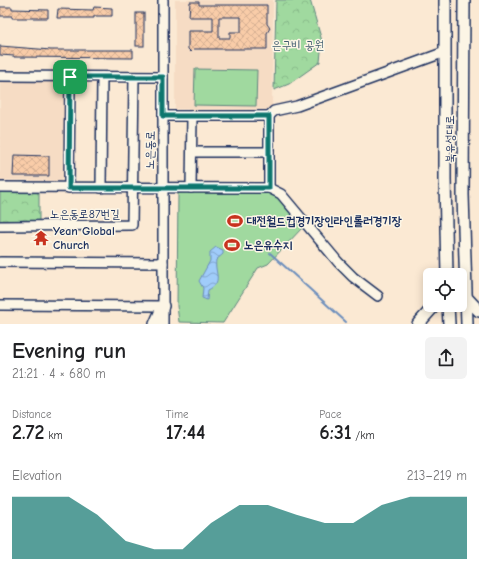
<!DOCTYPE html>
<html lang="en">
<head>
<meta charset="utf-8">
<style>
  :root { --surface:#fff; --page:#f2f2f2; --text:#202124; --muted:#757577; --accent:#0f766e }
  body { margin:0; font-family:"Comic Neue","Poor Story",sans-serif; background:var(--page); color:var(--text); height:100vh; display:flex; flex-direction:column; font-size:15px; white-space:nowrap }
  * { box-sizing:border-box; margin:0 }
  p { font-size:13px; color:var(--muted) }
  .icon { flex:none; width:22px; height:22px; fill:none; stroke:currentColor; stroke-width:2; stroke-linecap:round; stroke-linejoin:round }
  .map { position:relative; height:324px; overflow:hidden }
  .sheet { display:flex; flex-direction:column; background:var(--surface); flex:1 }
  .sheet>* { flex:none }
  .tools { position:absolute; left:423px; top:268px; display:grid; gap:8px }
  .tools a { display:grid; place-items:center; width:44px; height:44px; border-radius:6px; background:var(--surface); box-shadow:0 2px 10px #0003; font-size:20px }
  .pin { position:absolute; display:grid; place-items:center; width:34px; height:34px; color:#fff; margin:-17px; border-radius:8px; box-shadow:0 2px 6px #0006 }
  .round { display:grid; place-items:center; flex:none; width:42px; height:42px; border-radius:6px; background:var(--page) }
  .summary { display:flex; align-items:center; justify-content:space-between; height:68px; padding:0 12px }
  h1 { font-size:22px; font-weight:700; line-height:30px }
  .figures { display:grid; grid-template-columns:repeat(3,1fr); gap:6px; height:68px; padding:4px 12px }
  .figures div { display:grid; align-content:center }
  .figures b { font-size:20px; font-weight:700 }
  .figures small { font-size:11px; font-weight:400 }
  .figures p { font-size:11px }
  .chart { height:112px; padding:8px 12px }
  .chart p { display:flex; justify-content:space-between }
  .chart svg { width:100%; height:72px; margin-top:4px; fill:var(--accent); opacity:.7 }
  .map>svg:first-child { display:block }
  .built { fill:#f6dcc4 }
  .green { fill:#a0d99f; stroke:#5e847e }
  .forest { fill:url(#forest-crowns); stroke:#5e847e }
  .water { fill:url(#water-waves); stroke:#6b8dbc }
  .lines { fill:none; stroke-linecap:round; stroke-linejoin:round }
  .stream { stroke:#6b8dbc; stroke-width:2 }
  .building { fill:url(#building-cross-hatch); stroke:#1b2f5e; fill-rule:evenodd }
  .minor-casing { stroke:#1b2f5e; stroke-width:12 }
  .major-casing { stroke:#1b2f5e; stroke-width:14 }
  .minor { stroke:#fcf5e5; stroke-width:9 }
  .major { stroke:#fcf5e5; stroke-width:11 }
  .route-casing { stroke:#fff; stroke-width:8 }
  .route { stroke:#0f766e; stroke-width:5 }
  .labels { text-anchor:middle; stroke-width:3; stroke-linejoin:round; paint-order:stroke }
  .park-label { font-size:12px; fill:#3c5a6e; stroke:#fcf5e5 }
  .street-label { font-size:12px; fill:#1b2f5e; stroke:#fcf5e5 }
  .poi-label { font-size:12px; font-weight:bold; fill:#1b2f5e; stroke:#fcf5e5; text-anchor:start }
</style>
</head>
<body>
<div class="map">
<svg width="479" height="324" viewBox="0 0 479 324">
  <defs>
    <pattern id="forest-crowns" width="20" height="18" patternUnits="userSpaceOnUse"><rect width="20" height="18" fill="#a0d99f"/><path d="M2 6a3 3 0 1 1 6 0M12 15a3 3 0 1 1 6 0" fill="none" stroke="#89bb8b"/></pattern>
    <pattern id="water-waves" width="16" height="10" patternUnits="userSpaceOnUse"><rect width="16" height="10" fill="#a0ccfa"/><path d="M0 5q4-4 8 0t8 0" fill="none" stroke="#82a6ce"/></pattern>
    <pattern id="building-cross-hatch" width="8" height="8" patternUnits="userSpaceOnUse"><rect width="8" height="8" fill="#f9cca8"/><path d="M0 0l8 8M0 8l8-8" fill="none" stroke="#d5b093"/></pattern>
  </defs>
  <rect width="100%" height="100%" fill="#fbe9d3"/>
  <filter id="ink" filterUnits="userSpaceOnUse"><feTurbulence type="fractalNoise" baseFrequency=".025" numOctaves="2"/><feDisplacementMap in="SourceGraphic" scale="8" xChannelSelector="R" yChannelSelector="G"/><feConvolveMatrix kernelMatrix="1 2 1 2 8 2 1 2 1" color-interpolation-filters="sRGB"/></filter>
  <g filter="url(#ink)">
    <g class="built">
      <path d="M175,0H273L272,110L175,109Z"/>
      <path d="M0,81L62,82L64,85V176L61,181L0,180Z"/>
    </g>
    <g class="green">
      <path d="M195,69L257,70L256,106L194,105Z"/>
      <path d="M265,190L282,198L303,227L268,264L258,268L223,323L179,322L177,306L178,193Z"/>
    </g>
    <g class="forest">
      <path d="M276,0H310L322,41L320,62L289,84L274,90Z"/>
      <rect x="0" y="189" width="39" height="34"/>
    </g>
    <path class="water" d="M216,247L223,250V254L216,260C214,273 224,282 208,290L207,300L202,298L203,288L199,281L210,261V252Z"/>
    <g class="lines">
      <path class="stream" d="M270,253L346,322"/>
    </g>
    <g class="building">
      <path d="M190,2H199V5H267V24L270,28L267,33V49H194L191,52L188,49V31H213V17H189ZM219,17H241V32H230V38H219Z"/>
      <path d="M0,7H12V9L48,10V18H12V16H0Z"/>
      <path d="M94,7L112,8V16H94V18H57L58,9L93,10Z"/>
      <rect x="136" y="13" width="8" height="33"/>
      <path d="M0,46L51,50H133V58L14,57V56L0,55Z"/>
      <path d="M14,155L49,156V176H13Z"/>
    </g>
    <g class="lines">
      <defs>
        <g id="minor">
          <path d="M163,0V324"/>
          <path d="M0,76L163,77"/>
          <path d="M163,116H269V188"/>
          <path d="M269,116L274,111L297,106L445,52"/>
          <path d="M192,152H269"/>
          <path d="M0,187L269,188L281,194L338,262L353,277L378,296"/>
          <path d="M69,188L70,77"/>
          <path d="M101,188L102,77"/>
          <path d="M191,188L192,116"/>
          <path d="M0,226L132,225L134,77"/>
          <path d="M0,262L163,263"/>
          <path d="M0,305L163,306"/>
        </g>
        <g id="major">
          <path d="M445,0V179L447,275"/>
          <path d="M464,0L463,195L467,324"/>
          <path d="M465,296L479,311"/>
          <path d="M448,305L449,324"/>
          <path d="M155,324L163,306"/>
          <path d="M418,324L435,305"/>
        </g>
      </defs>
      <use href="#minor" class="minor-casing"/>
      <use href="#major" class="major-casing"/>
      <use href="#minor" class="minor"/>
      <use href="#major" class="major"/>
    </g>
  </g>
  <g class="lines" filter="url(#ink)">
    <defs>
      <path id="route" d="M70,77H163V116H269V188H69Z"/>
    </defs>
    <use href="#route" class="route-casing"/>
    <use href="#route" class="route"/>
  </g>
  <defs>
    <symbol id="stadium-bare" viewBox="-9 -9 18 18"><path d="M0-5a6.5 5 0 1 0 0 10a6.5 5 0 1 0 0-10ZM-3.5-1.8h7v3.6h-7Z" fill="#c8321e" stroke="#fcf5e5" stroke-width="2.5" paint-order="stroke"/></symbol>
    <symbol id="temple-bare" viewBox="-9 -9 18 18"><path d="M0-6L5-2H3V0L6.5 2.5H4V6H1.5V3h-3V6H-4V2.5H-6.5L-3 0V-2H-5Z" fill="#c8321e" stroke="#fcf5e5" stroke-width="2.5" paint-order="stroke"/></symbol>
  </defs>
  <g fill-rule="evenodd">
    <use href="#stadium-bare" x="224" y="210" width="22" height="22"/>
    <use href="#temple-bare" x="30" y="227" width="22" height="22"/>
    <use href="#stadium-bare" x="221" y="234" width="22" height="22"/>
  </g>
  <g class="labels">
    <g class="park-label">
      <text x="298" y="49">은구비 공원</text>
    </g>
    <g class="street-label">
      <text transform="translate(450 139) rotate(-90)" y="4">북유성대로</text>
      <text transform="translate(150 150) rotate(-89)" y="4">노은동로</text>
      <text x="85" y="218">노은동로87번길</text>
    </g>
    <g class="poi-label">
      <text x="247" y="225">대전월드컵경기장인라인롤러경기장</text>
      <text x="53" y="235">Yean Global<tspan x="53" dy="14">Church</tspan></text>
      <text x="244" y="249">노은유수지</text>
    </g>
  </g>
</svg>
<div class="tools">
<a><svg class="icon" aria-label="locate" viewBox="0 0 24 24"><circle cx="12" cy="12" r="6"/><path d="M12 2v4M12 18v4M2 12h4M18 12h4"/></svg></a>
</div>
<div class="pin" style="left:70px;top:77px;background:#1e9e55"><svg class="icon" aria-label="arrive" viewBox="0 0 24 24"><path d="M6 21V4h12l-3 4 3 4H6"/></svg></div>
</div>
<section class="sheet">
<div class="summary"><div><h1>Evening run</h1><p>21:21 · 4 × 680 m</p></div><a class="round"><svg class="icon" aria-label="share" viewBox="0 0 24 24"><path d="M12 15V3M7 8l5-5 5 5M5 13v7h14v-7"/></svg></a></div>
<div class="figures">
<div><p>Distance</p><b>2.72<small> km</small></b></div>
<div><p>Time</p><b>17:44</b></div>
<div><p>Pace</p><b>6:31<small> /km</small></b></div>
</div>
<div class="chart"><p><span>Elevation</span>213–219 m</p>
<svg viewBox="0 0 160 44" preserveAspectRatio="none"><path d="M0 44V6L10 6L20 6L30 17L40 33L50 38L60 38L70 22L80 11L90 11L100 17L110 22L120 22L130 11L140 6L150 6L160 6V44z"/></svg>
</div>
</section>
</body>
</html>
